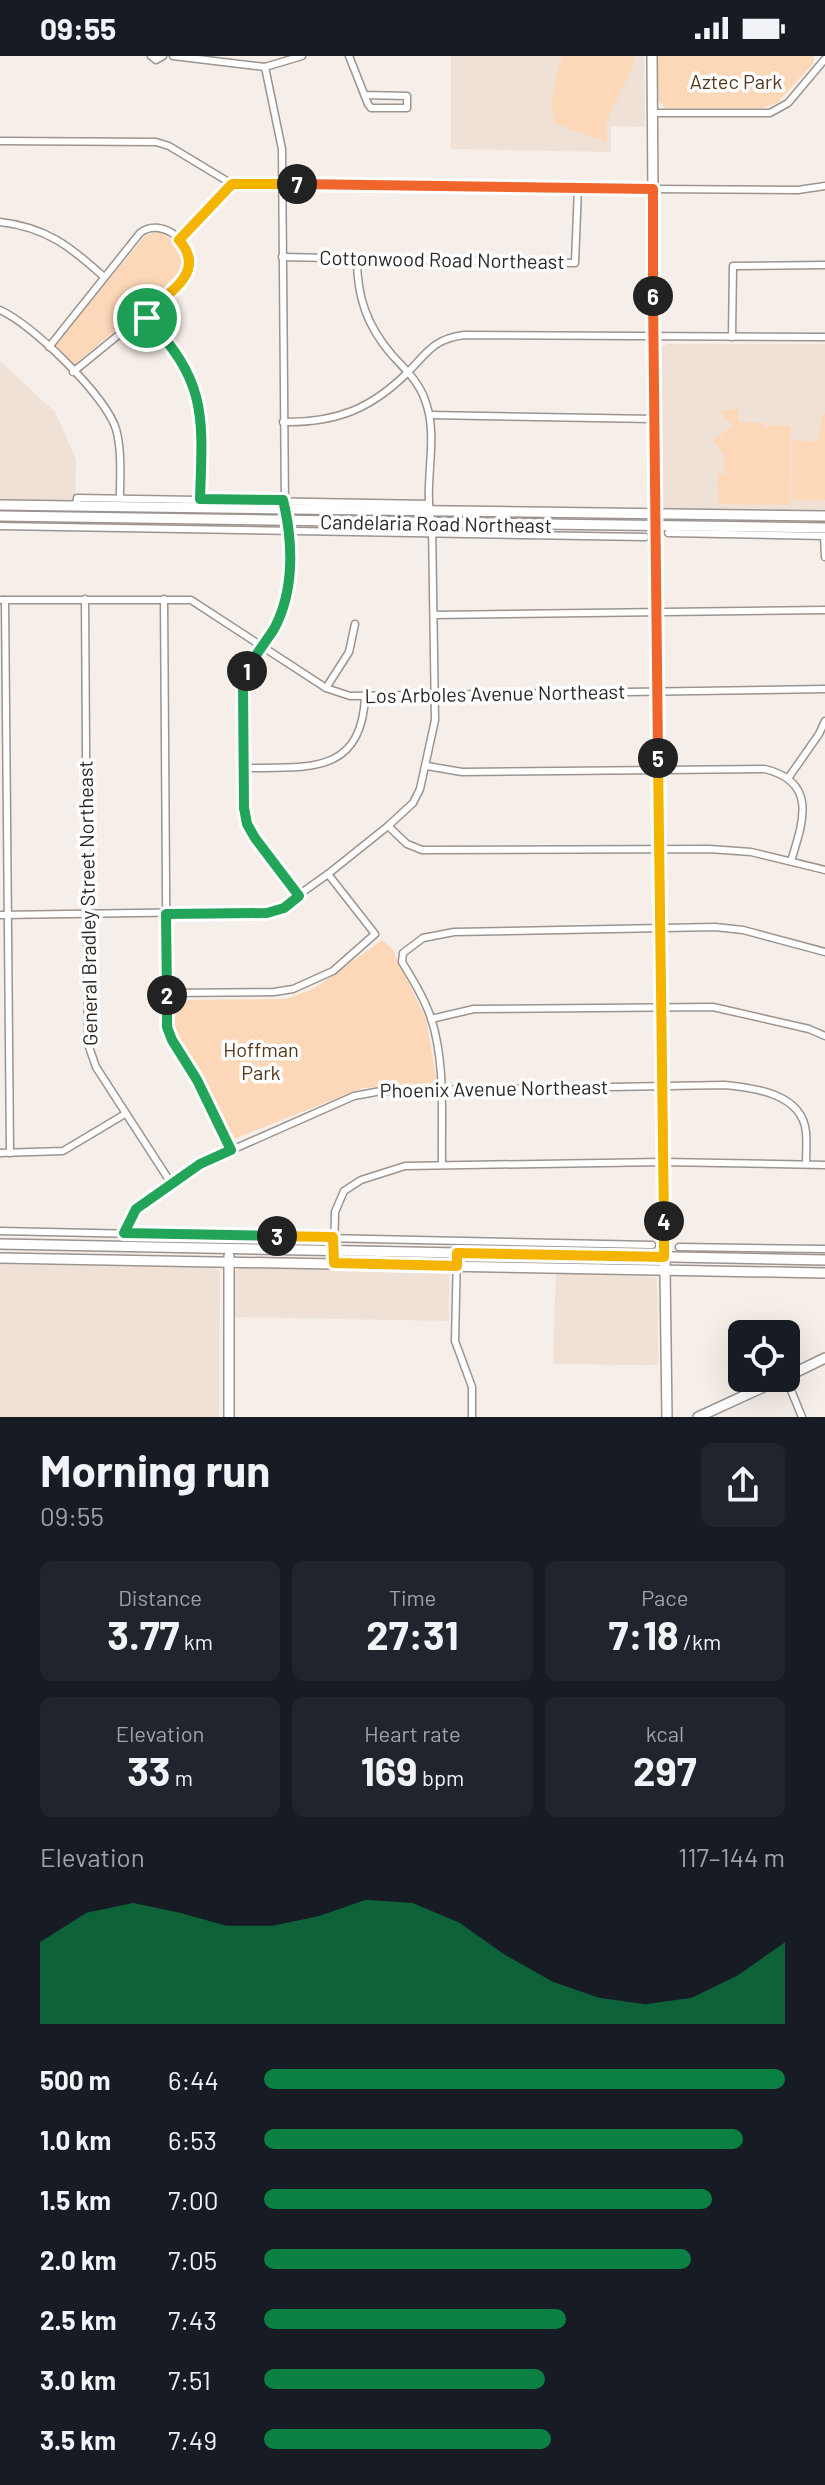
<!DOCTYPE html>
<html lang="en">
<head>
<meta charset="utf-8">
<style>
  :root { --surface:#171b24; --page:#20242c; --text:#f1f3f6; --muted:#9ea1a6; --accent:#0b8043 }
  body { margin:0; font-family:Barlow,sans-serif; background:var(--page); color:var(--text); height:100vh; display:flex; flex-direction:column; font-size:30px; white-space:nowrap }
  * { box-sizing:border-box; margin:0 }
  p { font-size:26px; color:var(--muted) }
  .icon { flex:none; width:44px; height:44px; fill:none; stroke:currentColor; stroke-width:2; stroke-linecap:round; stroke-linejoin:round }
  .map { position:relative; height:1361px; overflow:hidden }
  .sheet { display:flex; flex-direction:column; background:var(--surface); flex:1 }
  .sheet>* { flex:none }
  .tools { position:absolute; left:728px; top:1264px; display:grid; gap:16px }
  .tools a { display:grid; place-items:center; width:72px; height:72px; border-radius:12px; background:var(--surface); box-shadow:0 8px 32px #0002; font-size:40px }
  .pin { position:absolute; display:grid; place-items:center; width:68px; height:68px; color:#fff; margin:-34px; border:4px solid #fff; border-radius:50%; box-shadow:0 2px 8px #0007 }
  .km { position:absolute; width:40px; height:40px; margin:-20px; border-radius:50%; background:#222; color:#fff; font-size:22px; line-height:40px; text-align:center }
  .round { display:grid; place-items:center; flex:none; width:84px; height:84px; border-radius:12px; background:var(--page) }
  .summary { display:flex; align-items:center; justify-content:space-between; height:136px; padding:0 40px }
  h1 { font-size:44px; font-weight:700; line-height:60px }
  .metrics { display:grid; grid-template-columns:repeat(3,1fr); gap:12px; height:136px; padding:8px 40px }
  .metrics div { display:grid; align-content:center; border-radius:12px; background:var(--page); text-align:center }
  .metrics b { font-size:40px; font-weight:700 }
  .metrics small { font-size:22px; font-weight:400 }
  .metrics p { font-size:22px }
  .chart { height:224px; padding:16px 40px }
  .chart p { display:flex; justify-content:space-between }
  .chart svg { width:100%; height:144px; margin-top:8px; fill:var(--accent); opacity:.7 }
  ul { padding:0 40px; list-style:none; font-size:26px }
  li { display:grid; grid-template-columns:128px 96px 1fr; align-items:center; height:60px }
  li i { height:20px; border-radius:10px; background:var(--accent) }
  .status { display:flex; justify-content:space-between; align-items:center; height:56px; padding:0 40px; background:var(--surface); direction:ltr }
  .status svg { height:22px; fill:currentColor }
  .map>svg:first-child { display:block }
  .built { fill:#efe1d6 }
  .green { fill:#fcd8b8 }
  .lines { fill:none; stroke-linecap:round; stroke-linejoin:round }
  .street-casing { stroke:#9b948f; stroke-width:9 }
  .secondary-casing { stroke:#9b948f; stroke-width:12 }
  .street { stroke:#fff; stroke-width:6 }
  .secondary { stroke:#fff; stroke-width:9 }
  .split-1-casing { stroke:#fff; stroke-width:16 }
  .split-2-casing { stroke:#fff; stroke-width:16 }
  .split-3-casing { stroke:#fff; stroke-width:16 }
  .split-4-casing { stroke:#fff; stroke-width:16 }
  .split-5-casing { stroke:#fff; stroke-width:16 }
  .split-6-casing { stroke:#fff; stroke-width:16 }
  .split-7-casing { stroke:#fff; stroke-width:16 }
  .split-8-casing { stroke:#fff; stroke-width:16 }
  .split-1 { stroke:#22a559; stroke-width:10 }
  .split-2 { stroke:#22a559; stroke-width:10 }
  .split-3 { stroke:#22a559; stroke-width:10 }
  .split-4 { stroke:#f5b400; stroke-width:10 }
  .split-5 { stroke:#f5b400; stroke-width:10 }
  .split-6 { stroke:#f0652b; stroke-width:10 }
  .split-7 { stroke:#f0652b; stroke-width:10 }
  .split-8 { stroke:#f5b400; stroke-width:10 }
  .labels { text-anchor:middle; stroke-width:7; stroke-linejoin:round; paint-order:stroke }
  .park-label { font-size:20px; fill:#54361a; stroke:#fff }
  .street-label { font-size:20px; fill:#292624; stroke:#fff }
</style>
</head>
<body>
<div class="status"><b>09:55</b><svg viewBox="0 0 49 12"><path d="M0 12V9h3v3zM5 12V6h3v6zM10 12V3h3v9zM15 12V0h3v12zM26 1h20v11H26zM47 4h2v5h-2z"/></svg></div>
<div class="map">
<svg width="825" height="1361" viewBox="0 0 825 1361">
  <rect width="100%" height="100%" fill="#f6eee8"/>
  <g class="built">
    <path d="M451,0H644L645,71L611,70V96L451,93Z"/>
    <path d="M667,288H825V455L661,454V292Z"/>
    <path d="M0,305L56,357L76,404L75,445L0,444Z"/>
    <path d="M0,1208L216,1212L220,1216L219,1361H0Z"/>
    <path d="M238,1212L447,1216L449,1218V1265L234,1261L235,1216Z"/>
    <path d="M556,1217L657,1221L658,1309L553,1308Z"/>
  </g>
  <g class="green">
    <path d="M562,0H634L632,12L607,64V86L556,68C547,47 557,21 562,0Z"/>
    <path d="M658,0H814L813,8L777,47L761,52H665L658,45Z"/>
    <path d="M155,176H161C176,187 192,197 184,217L74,309L55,292L56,288L144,181Z"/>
    <path d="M719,354H738L739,366L763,367L767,372L768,369L791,370L789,449L719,448L718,418H725L724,400L714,384L732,370Z"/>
    <path d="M823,357H825V444L791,445L792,384L818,386Z"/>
    <path d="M382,884L392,893L426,963L437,1027L363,1032L231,1084L173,968L174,944L286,943L315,932Z"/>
  </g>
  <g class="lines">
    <defs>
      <g id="street">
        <path d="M151,0L156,4L163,0"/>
        <path d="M173,0L265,11L302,0"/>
        <path d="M349,0L368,48L371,52H407V40L365,39"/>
        <path d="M265,11L282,93L285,453"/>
        <path d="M653,57H770L788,47L825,3"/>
        <path d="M0,85L156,86L169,90L232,128L653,133L798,134L825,130"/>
        <path d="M0,166C46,171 71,191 104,221"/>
        <path d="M179,184L232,128"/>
        <path d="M282,201L575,207L578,132"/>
        <path d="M0,254C32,268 105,339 116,373C122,395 120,419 120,441"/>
        <path d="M143,258C206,327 202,354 200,443"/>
        <path d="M732,281L733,210L825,209"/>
        <path d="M49,291L140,177C163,159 199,191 188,217L148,255L73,316"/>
        <path d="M430,359L654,363"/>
        <path d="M283,366C336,367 372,353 410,314C429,294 435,283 464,279L825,281"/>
        <path d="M76,450L77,442L429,448"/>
        <path d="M286,464L289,475L287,536L274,572L250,610L243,630L244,752C250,786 278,813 299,840"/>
        <path d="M0,470L645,481"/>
        <path d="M668,477L825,480"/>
        <path d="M824,480L825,501"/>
        <path d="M85,543L88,988L96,1011L171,1127"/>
        <path d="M164,543L167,971L172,984L197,1024L231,1094"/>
        <path d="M0,544H191L326,632L350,640L825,633"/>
        <path d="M5,544L10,1097"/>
        <path d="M434,559L825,554"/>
        <path d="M326,632L349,596L355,568"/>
        <path d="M427,710L462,716L765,713C818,726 803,766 791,805"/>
        <path d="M244,712C306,711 362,720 365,640"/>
        <path d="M789,721L819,678L825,665"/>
        <path d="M388,770L407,788L422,794L709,793L751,796L825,814"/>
        <path d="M0,859L276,855L328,818L388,770L413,747L420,733L435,664L432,468C422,428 440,383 425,344C419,326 405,313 392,299C367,270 357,241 357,203"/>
        <path d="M167,937L274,936L293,933L333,915L375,878L328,818"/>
        <path d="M431,963L474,953L713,951L809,973L825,980"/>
        <path d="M0,1097L63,1095L125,1058"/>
        <path d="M442,1108C441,1060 446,1008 431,962C424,942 413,924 402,906L403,897L423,882L454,876L715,871L743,874L825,896"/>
        <path d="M0,1175L652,1189"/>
        <path d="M124,1177L136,1153L200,1108L354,1040L381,1035L725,1029C756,1032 802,1038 806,1076C807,1087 806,1098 806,1108"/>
        <path d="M679,1191L825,1193"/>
        <path d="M457,1197L455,1285L472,1331V1361"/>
        <path d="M334,1207L335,1156L344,1135L361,1124L405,1110L663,1106L825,1109"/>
        <path d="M786,1322L802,1361"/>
      </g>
      <g id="secondary">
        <path d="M652,0L656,557L667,1361"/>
        <path d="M0,449L825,460"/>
        <path d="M0,460L825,472"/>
        <path d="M0,1188L825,1204"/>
        <path d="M229,1200V1361"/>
        <path d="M0,1202L825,1217"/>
        <path d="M786,1321L825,1302"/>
        <path d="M698,1361L783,1322"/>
      </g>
    </defs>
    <use href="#street" class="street-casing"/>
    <use href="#secondary" class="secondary-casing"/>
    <use href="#street" class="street"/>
    <use href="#secondary" class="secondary"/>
  </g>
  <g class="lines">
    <defs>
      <path id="split-1" d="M147,262C207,327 203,358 200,443L283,444C293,485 295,534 274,573C265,587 254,600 247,615"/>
      <path id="split-2" d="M167,939L166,858L267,857L284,852L299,840L255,782L247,768L244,752L243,630L247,615"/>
      <path id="split-3" d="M167,939V971L172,984L197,1024L231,1094L200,1108L136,1153L124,1177L277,1180"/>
      <path id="split-4" d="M277,1180L333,1181L334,1207L457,1210V1197L664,1201V1165"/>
      <path id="split-5" d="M658,702L664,1165"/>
      <path id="split-6" d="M653,240L658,702"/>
      <path id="split-7" d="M297,128L653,133V240"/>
      <path id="split-8" d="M147,262L143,258C168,237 208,217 179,184L232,128H297"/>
    </defs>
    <use href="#split-1" class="split-1-casing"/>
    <use href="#split-2" class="split-2-casing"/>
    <use href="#split-3" class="split-3-casing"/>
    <use href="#split-4" class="split-4-casing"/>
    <use href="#split-5" class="split-5-casing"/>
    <use href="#split-6" class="split-6-casing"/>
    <use href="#split-7" class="split-7-casing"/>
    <use href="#split-8" class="split-8-casing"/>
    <use href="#split-1" class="split-1"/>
    <use href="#split-2" class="split-2"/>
    <use href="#split-3" class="split-3"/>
    <use href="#split-4" class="split-4"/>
    <use href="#split-5" class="split-5"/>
    <use href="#split-6" class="split-6"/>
    <use href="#split-7" class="split-7"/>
    <use href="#split-8" class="split-8"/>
  </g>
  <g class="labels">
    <g class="park-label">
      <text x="736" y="33">Aztec Park</text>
      <text x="261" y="1001">Hoffman<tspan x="261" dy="23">Park</tspan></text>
    </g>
    <g class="street-label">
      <text transform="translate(442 204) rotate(1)" y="7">Cottonwood Road Northeast</text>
      <text transform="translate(436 468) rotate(1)" y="7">Candelaria Road Northeast</text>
      <text transform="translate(495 638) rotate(-1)" y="7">Los Arboles Avenue Northeast</text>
      <text transform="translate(88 847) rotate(-91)" y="7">General Bradley Street Northeast</text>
      <text transform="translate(494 1033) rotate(-1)" y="7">Phoenix Avenue Northeast</text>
    </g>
  </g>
</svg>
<div class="tools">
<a><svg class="icon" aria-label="locate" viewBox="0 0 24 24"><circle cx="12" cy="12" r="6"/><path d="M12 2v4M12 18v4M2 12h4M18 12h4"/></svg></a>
</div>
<div class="pin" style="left:147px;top:262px;background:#1e9e55"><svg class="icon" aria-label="arrive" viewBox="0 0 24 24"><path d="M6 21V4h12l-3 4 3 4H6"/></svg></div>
<b class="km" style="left:247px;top:615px">1</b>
<b class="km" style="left:167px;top:939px">2</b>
<b class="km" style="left:277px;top:1180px">3</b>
<b class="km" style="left:664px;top:1165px">4</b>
<b class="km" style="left:658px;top:702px">5</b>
<b class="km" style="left:653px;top:240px">6</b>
<b class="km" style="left:297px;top:128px">7</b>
</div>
<section class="sheet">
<div class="summary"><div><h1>Morning run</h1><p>09:55</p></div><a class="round"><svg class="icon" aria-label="share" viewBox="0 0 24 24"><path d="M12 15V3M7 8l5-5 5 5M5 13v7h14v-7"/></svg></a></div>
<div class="metrics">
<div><p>Distance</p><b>3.77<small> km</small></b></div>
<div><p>Time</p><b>27:31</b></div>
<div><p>Pace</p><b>7:18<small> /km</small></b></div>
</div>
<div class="metrics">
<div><p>Elevation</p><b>33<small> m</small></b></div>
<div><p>Heart rate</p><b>169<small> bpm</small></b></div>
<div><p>kcal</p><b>297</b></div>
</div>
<div class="chart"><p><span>Elevation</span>117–144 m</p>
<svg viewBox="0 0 160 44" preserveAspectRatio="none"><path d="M0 44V19L10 10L20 7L30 10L40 14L50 14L60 11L70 6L80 7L90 13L100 23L110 31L120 36L130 38L140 36L150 29L160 19V44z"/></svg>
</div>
<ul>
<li><b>500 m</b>6:44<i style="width:100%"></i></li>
<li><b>1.0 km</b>6:53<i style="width:92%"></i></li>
<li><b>1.5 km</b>7:00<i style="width:86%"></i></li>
<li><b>2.0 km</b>7:05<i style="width:82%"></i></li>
<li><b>2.5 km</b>7:43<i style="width:58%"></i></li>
<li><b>3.0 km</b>7:51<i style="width:54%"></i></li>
<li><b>3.5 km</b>7:49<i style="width:55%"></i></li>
</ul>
</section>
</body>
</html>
